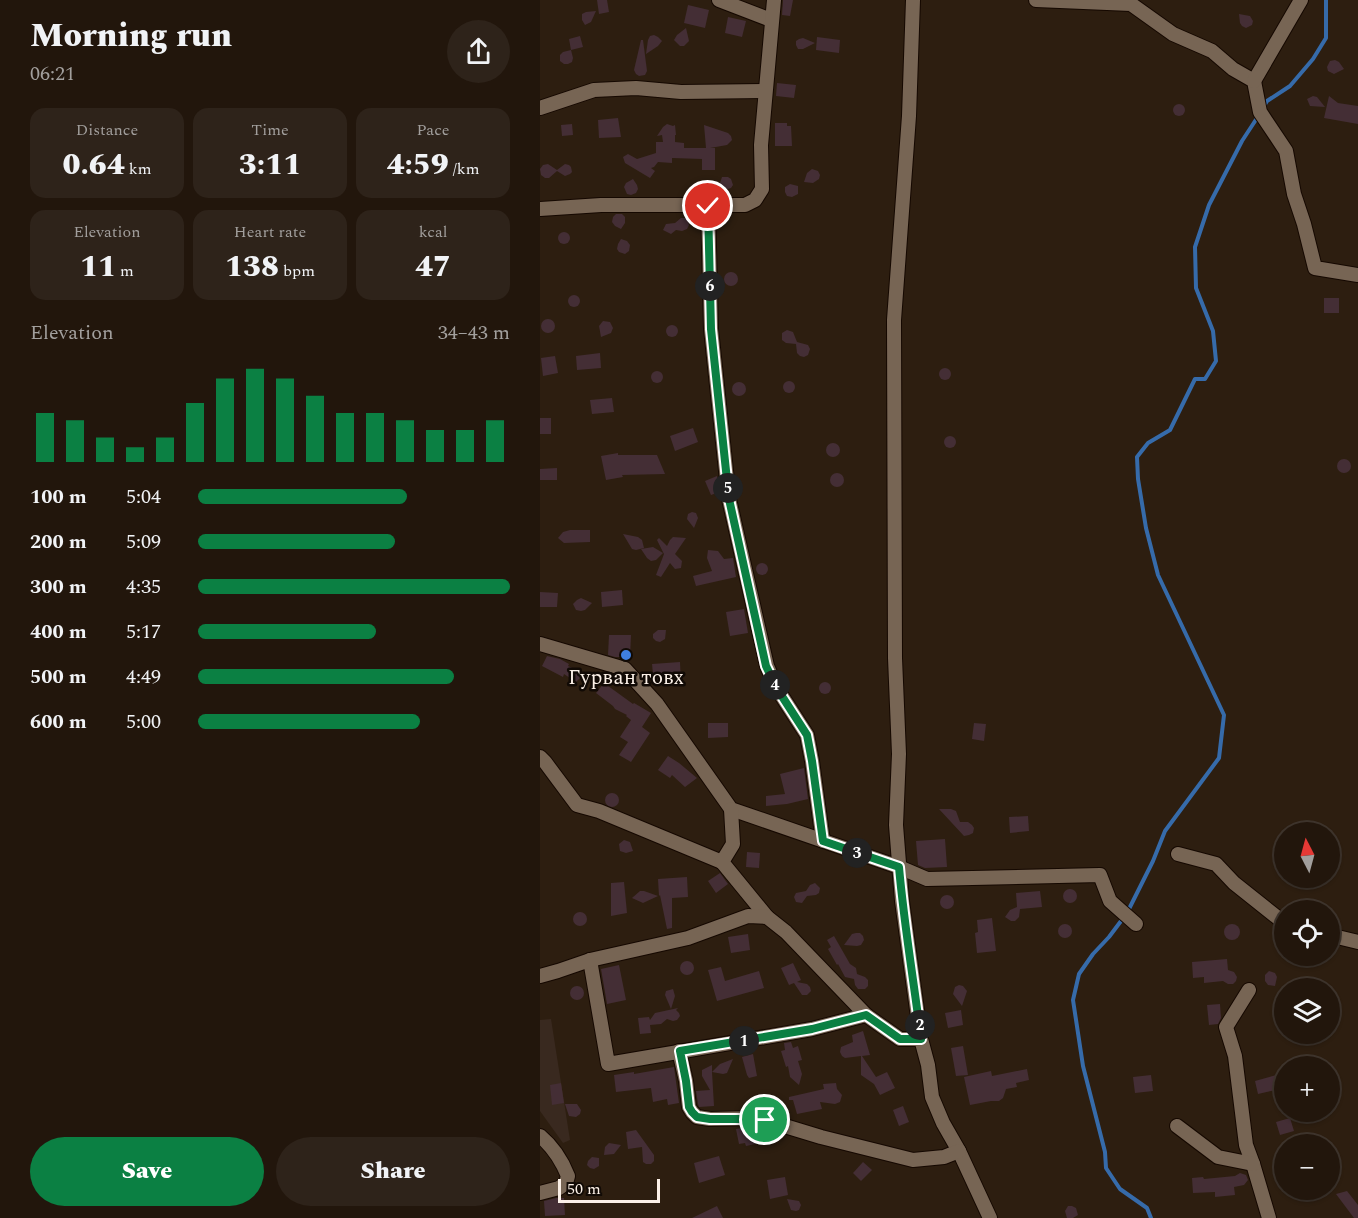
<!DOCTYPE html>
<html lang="en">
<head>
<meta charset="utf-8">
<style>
  :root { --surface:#22160c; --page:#2e231a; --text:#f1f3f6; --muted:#a29f9d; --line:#3f352d; --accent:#0b8043 }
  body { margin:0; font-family:Spectral,serif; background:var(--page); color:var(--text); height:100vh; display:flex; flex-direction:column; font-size:22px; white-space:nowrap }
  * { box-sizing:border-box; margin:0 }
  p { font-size:20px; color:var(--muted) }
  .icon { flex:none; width:33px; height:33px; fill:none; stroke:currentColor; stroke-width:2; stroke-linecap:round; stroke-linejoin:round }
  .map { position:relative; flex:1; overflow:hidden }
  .details { display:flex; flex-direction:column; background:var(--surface); width:540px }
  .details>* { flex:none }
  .needle { width:39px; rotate:354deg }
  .fabs { position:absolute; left:734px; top:822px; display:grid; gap:12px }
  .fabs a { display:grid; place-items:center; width:66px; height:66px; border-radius:50%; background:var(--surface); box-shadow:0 2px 4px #0004,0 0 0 2px var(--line); font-size:30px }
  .scale { position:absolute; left:18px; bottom:15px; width:102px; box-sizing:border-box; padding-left:6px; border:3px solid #fbf0e7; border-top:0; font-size:16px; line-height:21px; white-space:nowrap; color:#fbf0e7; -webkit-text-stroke:4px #110a05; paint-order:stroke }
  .pin { position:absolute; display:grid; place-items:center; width:51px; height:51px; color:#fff; margin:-26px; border:3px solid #fff; border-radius:50%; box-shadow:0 2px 6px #0007 }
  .km { position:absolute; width:30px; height:30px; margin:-15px; border-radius:50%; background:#222; color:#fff; font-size:16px; line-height:30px; text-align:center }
  .round { display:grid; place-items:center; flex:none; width:63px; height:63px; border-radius:32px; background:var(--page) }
  .overview { display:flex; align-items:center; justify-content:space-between; height:102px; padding:0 30px }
  h1 { font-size:33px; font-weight:800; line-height:45px }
  .stats { display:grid; grid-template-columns:repeat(3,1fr); gap:9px; height:102px; padding:6px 30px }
  .stats div { display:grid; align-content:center; border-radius:15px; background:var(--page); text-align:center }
  .stats b { font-size:30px; font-weight:800 }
  .stats small { font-size:16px; font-weight:400 }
  .stats p { font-size:16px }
  .chart { height:168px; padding:12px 30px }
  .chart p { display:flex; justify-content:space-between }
  .chart svg { width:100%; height:108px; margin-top:6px; stroke:var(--accent); stroke-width:6 }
  .primary-button { display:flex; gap:12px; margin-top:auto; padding:12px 30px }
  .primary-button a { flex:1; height:69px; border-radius:36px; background:var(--accent); color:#fff; font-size:24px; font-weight:800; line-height:69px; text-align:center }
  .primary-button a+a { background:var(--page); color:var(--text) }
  ul { padding:0 30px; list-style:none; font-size:20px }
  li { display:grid; grid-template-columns:96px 72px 1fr; align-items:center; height:45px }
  li i { height:15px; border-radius:8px; background:var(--accent) }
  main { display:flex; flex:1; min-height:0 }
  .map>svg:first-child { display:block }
  .education { fill:#39291f }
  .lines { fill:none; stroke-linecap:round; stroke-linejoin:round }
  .stream { stroke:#366baa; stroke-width:4 }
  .building { fill:#442e35 }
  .minor-casing { stroke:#150800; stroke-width:16 }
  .minor { stroke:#776554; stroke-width:14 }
  .route-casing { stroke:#fff; stroke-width:12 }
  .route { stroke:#0b8043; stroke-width:8 }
  .shop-dot { fill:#3f7fe0; stroke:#110a05; stroke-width:2 }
  .labels { text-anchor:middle; stroke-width:5; stroke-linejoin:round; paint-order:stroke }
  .poi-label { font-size:21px; fill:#fbf0e7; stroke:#110a05 }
</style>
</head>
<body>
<main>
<section class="details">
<div class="overview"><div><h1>Morning run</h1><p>06:21</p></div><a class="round"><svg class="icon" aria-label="share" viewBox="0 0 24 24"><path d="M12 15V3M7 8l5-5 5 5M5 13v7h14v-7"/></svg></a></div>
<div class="stats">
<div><p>Distance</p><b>0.64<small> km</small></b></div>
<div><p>Time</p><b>3:11</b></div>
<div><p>Pace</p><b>4:59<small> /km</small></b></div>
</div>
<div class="stats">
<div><p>Elevation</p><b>11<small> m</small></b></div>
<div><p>Heart rate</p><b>138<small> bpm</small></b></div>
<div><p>kcal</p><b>47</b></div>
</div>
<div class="chart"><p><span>Elevation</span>34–43 m</p>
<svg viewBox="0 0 160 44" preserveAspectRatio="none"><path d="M5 44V24M15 44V27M25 44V34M35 44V38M45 44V34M55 44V20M65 44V10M75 44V6M85 44V10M95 44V17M105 44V24M115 44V24M125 44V27M135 44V31M145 44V31M155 44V27"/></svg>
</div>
<ul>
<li><b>100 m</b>5:04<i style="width:67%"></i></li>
<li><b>200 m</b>5:09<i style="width:63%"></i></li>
<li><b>300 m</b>4:35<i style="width:100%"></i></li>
<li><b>400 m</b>5:17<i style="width:57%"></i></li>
<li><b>500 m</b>4:49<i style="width:82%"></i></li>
<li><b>600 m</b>5:00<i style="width:71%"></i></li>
</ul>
<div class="primary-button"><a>Save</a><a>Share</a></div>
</section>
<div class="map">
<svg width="818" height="1218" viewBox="0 0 818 1218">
  <rect width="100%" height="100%" fill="#2d1e10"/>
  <path class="education" d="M11,1019L30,1140L23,1143L0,1111V1020Z"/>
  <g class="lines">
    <g class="stream">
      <path d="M724,106L727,101L750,86L773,59L786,38V0"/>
      <path d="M588,911L613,861L625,831L679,758L684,715L618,575L606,528L598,479L597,457L608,443L630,430L655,379H665L676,361L673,331L656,288L655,247L669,205L702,141L719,115"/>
      <path d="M584,917L569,937L553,954L539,974L533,1000L543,1066L565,1152L566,1168L580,1189L607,1208L611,1218"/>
    </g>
  </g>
  <g class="building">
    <path d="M57,0H67L69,12L59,14Z"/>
    <path d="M243,0H253L250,16L242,15Z"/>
    <path d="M148,5L169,10L165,28L144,23Z"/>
    <path d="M56,11L51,22L45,25L42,20V14L46,12Z"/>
    <path d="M699,14L710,16L713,21L712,25L706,28L702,26L700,23Z"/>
    <path d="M188,17L206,21L202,37L185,33Z"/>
    <path d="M146,28L149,41L144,46H140L134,40L137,35Z"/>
    <path d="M114,35L118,37L122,41L118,46L106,54L108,40L110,36Z"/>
    <path d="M40,36L43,47L31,50L29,39Z"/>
    <path d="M277,37L300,40L299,53L276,50Z"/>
    <path d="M263,38L275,43L263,49H258L256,45V41L259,39Z"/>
    <path d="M101,40H103L107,71L105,75L99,76L96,74L94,70Z"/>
    <path d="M31,50L33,58L32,62L28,64H24L20,61V55L23,52Z"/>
    <path d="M795,60L799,62L804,69L794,74L788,71L787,67L790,61Z"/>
    <path d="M237,83L256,85L254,98L236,96Z"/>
    <path d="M773,96L777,97L785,107L770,106L767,99Z"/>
    <path d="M789,96L798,103L818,106V124L784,118Z"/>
    <circle cx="639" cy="110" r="6"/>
    <path d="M78,118L81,137L59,138L58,120Z"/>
    <path d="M235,123H247V126H251L252,146H235Z"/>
    <path d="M32,124L33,135L22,136L21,125Z"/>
    <path d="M127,124L133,126L135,125L136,135H135V142L144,143V148H166L164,125L188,133L191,136L192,140L187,145L170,148H175V170H162V159L132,158V163L118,162L114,167L111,168L115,171L110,178L85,163L83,157L88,154L97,159L116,153V142H123L122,135L117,136L123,127Z"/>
    <path d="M8,164L17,170L25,164L29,165L31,167L32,172L30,174L25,176L17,171L9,178H5L1,175L0,169L3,165Z"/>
    <path d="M272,169L278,171L280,175L279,179L273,183L264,182L267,173Z"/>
    <path d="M182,177H188L191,179L193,185L191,188L185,190L181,187L180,183Z"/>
    <path d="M93,179L97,185L98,189L96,193L91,195L87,194L84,187L86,183Z"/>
    <path d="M250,184L258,186V194L252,197L247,196L245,192V187Z"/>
    <path d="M76,214H82L85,217V223L81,229L75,226L72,222L73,217Z"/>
    <path d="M141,218H145L148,221L149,225L147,229L142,231L136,230L131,234L123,230L126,224L135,223Z"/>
    <circle cx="24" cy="238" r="6"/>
    <path d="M81,239L87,241L90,245L89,251L85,254L79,252L77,249L78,244Z"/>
    <circle cx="191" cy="279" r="7"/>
    <circle cx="34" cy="301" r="6"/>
    <rect x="784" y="298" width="15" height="15"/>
    <circle cx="8" cy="326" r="7"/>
    <path d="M63,321L70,322L73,328L71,333L61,337L59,326Z"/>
    <circle cx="132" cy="331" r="6"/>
    <path d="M247,330L253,332L257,342L268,345L270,349L268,355L264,357L260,356L257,353L256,344L246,343L242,340V333Z"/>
    <path d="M60,353L61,368L37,370L36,356Z"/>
    <path d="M15,356L18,373L3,376L1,358Z"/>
    <circle cx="405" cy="374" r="6"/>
    <circle cx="117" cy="377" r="6"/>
    <circle cx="249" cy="387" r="6"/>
    <circle cx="199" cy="389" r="7"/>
    <path d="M72,398L74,412L52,414L50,400Z"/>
    <rect x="0" y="418" width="11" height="16"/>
    <path d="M153,428L158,442L135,451L130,436Z"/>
    <circle cx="410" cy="442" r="6"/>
    <circle cx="293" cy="450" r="7"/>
    <path d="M78,453V455H117L125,474L82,475L83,477L66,480L61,456Z"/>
    <circle cx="804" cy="466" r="7"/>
    <path d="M17,468V480H0V469Z"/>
    <circle cx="297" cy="480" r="7"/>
    <path d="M177,476L179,492L171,495L165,481Z"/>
    <path d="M152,512L156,513L158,518L154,528L147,519L148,514Z"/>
    <path d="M30,530H50V542L24,543L18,538L23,532Z"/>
    <path d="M83,534L98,537L102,540L104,548L96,550L92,549Z"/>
    <path d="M133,537L146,538L135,554L142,561L141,568L135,569L130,563L121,577L116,575L124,554L117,540L119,538L127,546L130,540Z"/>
    <path d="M113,547L123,553L116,560L111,561L107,558L101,549Z"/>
    <path d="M168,550L178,551L184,559L193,558L196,577L156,586L153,576L172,571L167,558Z"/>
    <circle cx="222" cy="569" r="6"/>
    <path d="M82,590L83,605L62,607L61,592Z"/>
    <path d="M0,592L18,593L17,607H0Z"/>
    <path d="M41,598L52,603L45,610L41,611L36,610L33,604L37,600Z"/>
    <path d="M204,609L208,633L190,636L186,612Z"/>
    <path d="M118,630H126L125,639L120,642L116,641L113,638V634Z"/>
    <path d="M69,635H91L90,657H75L68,655Z"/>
    <path d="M7,656L20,659L29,664L28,666L39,671L41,674L40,678L36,682L24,674L23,677L2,666Z"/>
    <path d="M140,662L141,684L114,685L112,664Z"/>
    <circle cx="285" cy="688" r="6"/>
    <path d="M64,683L93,704L94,703L111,713L102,727L110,733L91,762L79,755L88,742L80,737L91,720L86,716L87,715L75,709L73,706L56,693Z"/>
    <path d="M168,723H188V737L168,738Z"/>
    <path d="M434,723L446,724L444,741L432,739Z"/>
    <path d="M128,756L139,763L157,778L145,787L132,775L130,778L118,770Z"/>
    <path d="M264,768L268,799L247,804L226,806V796L245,794L240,774Z"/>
    <circle cx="72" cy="800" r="7"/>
    <path d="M399,809H411L416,811L420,822H428L432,825L434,828L433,833L429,835L424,836Z"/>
    <path d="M488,816L489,831L470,833L469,817Z"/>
    <path d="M405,839L407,867L385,868L378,865L376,841Z"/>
    <path d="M84,840L90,842L93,851L86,853L80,851L79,844Z"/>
    <path d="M207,852L220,853L219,868L206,867Z"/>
    <path d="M180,873L188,884L176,893L168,881Z"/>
    <path d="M147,877L148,897L132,898V928L127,929L120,895L119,896L118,879Z"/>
    <path d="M84,882L87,913L71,916V883Z"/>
    <path d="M275,883L280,888L279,893L276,895L267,896L262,903L256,902L254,897L256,893L266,891L270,885Z"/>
    <circle cx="530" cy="896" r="7"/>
    <path d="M100,891H104L118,896L103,903L92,898Z"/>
    <path d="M500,891L502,907L480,909L479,917L475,921H471L465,917L470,910L477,907L476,893Z"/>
    <circle cx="407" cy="902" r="7"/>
    <circle cx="40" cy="919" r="7"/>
    <path d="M452,918L456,951L437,953L435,933L438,932L437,920Z"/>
    <circle cx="692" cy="932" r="8"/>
    <circle cx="525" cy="931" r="7"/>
    <path d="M316,933H320L323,936L324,940L321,945L317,946L304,945L312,934Z"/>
    <path d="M208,934L210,950L191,953L188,937Z"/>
    <path d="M294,936L310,964L316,968L317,974L325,977L328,980V986L325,989H318L315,985L314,979L305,977L298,964L297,965L288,949L291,947L287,940Z"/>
    <path d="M687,959L688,970L694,972L697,977L696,981L693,984H688L683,981L664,983V977L653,978L652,962Z"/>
    <circle cx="147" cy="968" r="7"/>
    <path d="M253,963L261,980L257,982L267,984L270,987L271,991L267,995H262L254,983L249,985L241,968Z"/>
    <path d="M79,965L86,1000L67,1004L61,969Z"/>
    <path d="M181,967L185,981L219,971L224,988L177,1001L168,970Z"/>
    <path d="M729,971L735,973L737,977L735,986L728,985L725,981V975Z"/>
    <path d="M419,985L423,986L427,991L422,1006L413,994L415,987Z"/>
    <circle cx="37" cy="993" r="7"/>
    <path d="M133,989L135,996L131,1009L125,995L126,991Z"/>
    <path d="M680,1004L681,1018L678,1024L669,1025L667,1005Z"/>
    <path d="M138,1008L136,1010L139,1013L140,1016L137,1020L133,1021L127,1019L121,1024L110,1025L111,1033L100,1034L98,1018L109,1017L110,1020L115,1013Z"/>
    <path d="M421,1010L423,1025L408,1028L405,1013Z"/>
    <path d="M323,1031L330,1055L322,1056L336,1077L347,1072L355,1088L340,1095L334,1084L321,1075V1056L305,1058L302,1056L300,1052L301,1047L313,1042L312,1035Z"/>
    <path d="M251,1042L253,1048L258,1046L262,1060L258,1061L262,1074L259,1085L250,1077L248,1066L246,1067L241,1051L245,1050L244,1043Z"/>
    <path d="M423,1046L428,1075L416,1076L411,1048Z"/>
    <path d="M213,1054L217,1076L209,1078L207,1075L202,1057Z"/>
    <path d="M193,1059L187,1073L183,1074L172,1072L174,1106L159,1107L158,1104L156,1091L170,1090L162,1076V1070L172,1065V1072L180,1064Z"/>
    <path d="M134,1067L139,1103L128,1105L127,1099L113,1102L111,1088L76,1092L74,1075L94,1072V1074Z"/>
    <path d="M487,1069L489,1080L476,1083L477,1087L466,1089L463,1098L459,1101H451L430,1105L424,1077L451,1071L452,1076Z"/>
    <path d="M744,1073V1088L718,1094L715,1081Z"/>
    <path d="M611,1075L613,1091L595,1093L593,1077Z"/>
    <path d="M21,1083L24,1103L12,1105L10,1085Z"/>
    <path d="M296,1083L297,1089L302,1095L300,1102L295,1104L280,1102L282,1109L257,1114L253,1100H249V1097L284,1089L283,1084Z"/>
    <path d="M25,1104H37L41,1110L40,1114L36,1117L29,1116Z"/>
    <path d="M363,1106L369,1122L359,1126L353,1110Z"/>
    <path d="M750,1118L754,1131L740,1135L736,1122Z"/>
    <path d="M208,1127L217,1128L220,1143L206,1146L205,1143L199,1144L196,1129Z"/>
    <path d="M96,1130L114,1155V1161L111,1164H106L103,1162L102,1147L88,1149L86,1132Z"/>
    <path d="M69,1143L81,1145L74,1154L64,1155L65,1147Z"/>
    <path d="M179,1156L185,1175L159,1183L154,1163Z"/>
    <path d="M52,1157L59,1158V1166L54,1169L50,1168L47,1165L48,1161Z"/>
    <path d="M323,1162L332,1170L321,1181L313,1173Z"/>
    <path d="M700,1173L706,1175L708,1180L704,1185L694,1187L695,1195L675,1197V1192L653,1193L652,1178L663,1177L664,1179L695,1176Z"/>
    <path d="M245,1177L248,1195L230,1199L227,1180Z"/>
    <path d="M807,1191L818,1205V1218H814L796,1194Z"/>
    <path d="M16,1198H24L25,1215L5,1216L4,1201Z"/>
    <path d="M247,1199L259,1201L261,1205L259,1210L256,1211L251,1210Z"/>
    <path d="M177,1206L183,1218H152Z"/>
    <path d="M528,1206H532L536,1208L538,1215L533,1218H527L525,1211Z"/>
  </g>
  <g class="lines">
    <defs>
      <g id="minor">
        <path d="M179,0L231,20"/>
        <path d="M373,0L369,116L354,320L355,658L359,754L356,825L362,901L381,1039L388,1065L392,1097L403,1123L419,1151L450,1218"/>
        <path d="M496,0L591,4L633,34L672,51L693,69L714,81L720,112L746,151L754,194L764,224L775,268L818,275"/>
        <path d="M714,81L761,0"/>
        <path d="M0,108L54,90L96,88L141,92L225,91"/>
        <path d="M168,206L171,329L189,499L227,666L236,687L267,735L272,761L283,841"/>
        <path d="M0,209L61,205H205L215,200L222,189L221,145L234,0"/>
        <path d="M0,644L85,669L117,704L191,809L359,867L387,879L560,875L570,901L596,924"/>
        <path d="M0,757L5,762L37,805L59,811L182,862"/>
        <path d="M191,809L193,844L182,862L227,917"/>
        <path d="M638,854L676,864L694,883L738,918L744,920"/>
        <path d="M789,935L818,942"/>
        <path d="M50,960L68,1064L272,1029L326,1015"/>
        <path d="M0,976L18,971L50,960L148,938L208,916L227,917L246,932L326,1015L360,1039H381"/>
        <path d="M709,990L686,1027L695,1056L706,1145L713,1164L729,1218"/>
        <path d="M139,1051L146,1081L149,1107L152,1112L157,1117L170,1119L215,1118L225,1120L281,1137L373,1160L404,1157L419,1151"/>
        <path d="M637,1126L678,1157L713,1164"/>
        <path d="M0,1136C12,1146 22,1161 28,1176L26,1183L19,1188L0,1193"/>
      </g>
    </defs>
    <use href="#minor" class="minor-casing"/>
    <use href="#minor" class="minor"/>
  </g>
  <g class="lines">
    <defs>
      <path id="route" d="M168,206L171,329L189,499L226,666L236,687L267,735L272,761L283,841L359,867C364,925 374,982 381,1039H360L326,1015L272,1029L140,1051L146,1081L149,1107L152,1112L157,1117L170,1119H215L225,1120"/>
    </defs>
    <use href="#route" class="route-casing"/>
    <use href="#route" class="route"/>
  </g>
  <circle class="shop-dot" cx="86" cy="655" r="6"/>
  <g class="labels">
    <g class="poi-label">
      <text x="86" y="684">Гурван товх</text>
    </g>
  </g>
</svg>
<div class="fabs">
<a><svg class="needle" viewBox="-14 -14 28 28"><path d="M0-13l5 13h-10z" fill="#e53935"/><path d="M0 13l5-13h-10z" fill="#a29f9d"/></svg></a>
<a><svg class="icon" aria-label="locate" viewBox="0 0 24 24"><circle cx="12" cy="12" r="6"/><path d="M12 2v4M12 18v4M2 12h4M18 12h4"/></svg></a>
<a><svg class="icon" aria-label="layers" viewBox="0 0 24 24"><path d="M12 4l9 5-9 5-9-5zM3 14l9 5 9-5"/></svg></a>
<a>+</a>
<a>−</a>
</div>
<div class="scale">50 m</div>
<div class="pin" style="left:225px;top:1120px;background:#1e9e55"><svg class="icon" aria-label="arrive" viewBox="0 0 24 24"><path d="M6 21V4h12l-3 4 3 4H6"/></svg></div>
<div class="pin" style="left:168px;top:206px;background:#d93025"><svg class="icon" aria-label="check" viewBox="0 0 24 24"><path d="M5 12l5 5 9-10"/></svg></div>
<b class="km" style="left:204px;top:1041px">1</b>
<b class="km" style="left:380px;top:1025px">2</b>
<b class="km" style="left:317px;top:853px">3</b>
<b class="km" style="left:235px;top:685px">4</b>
<b class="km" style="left:188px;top:488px">5</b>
<b class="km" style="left:170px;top:286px">6</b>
</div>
</main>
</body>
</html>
